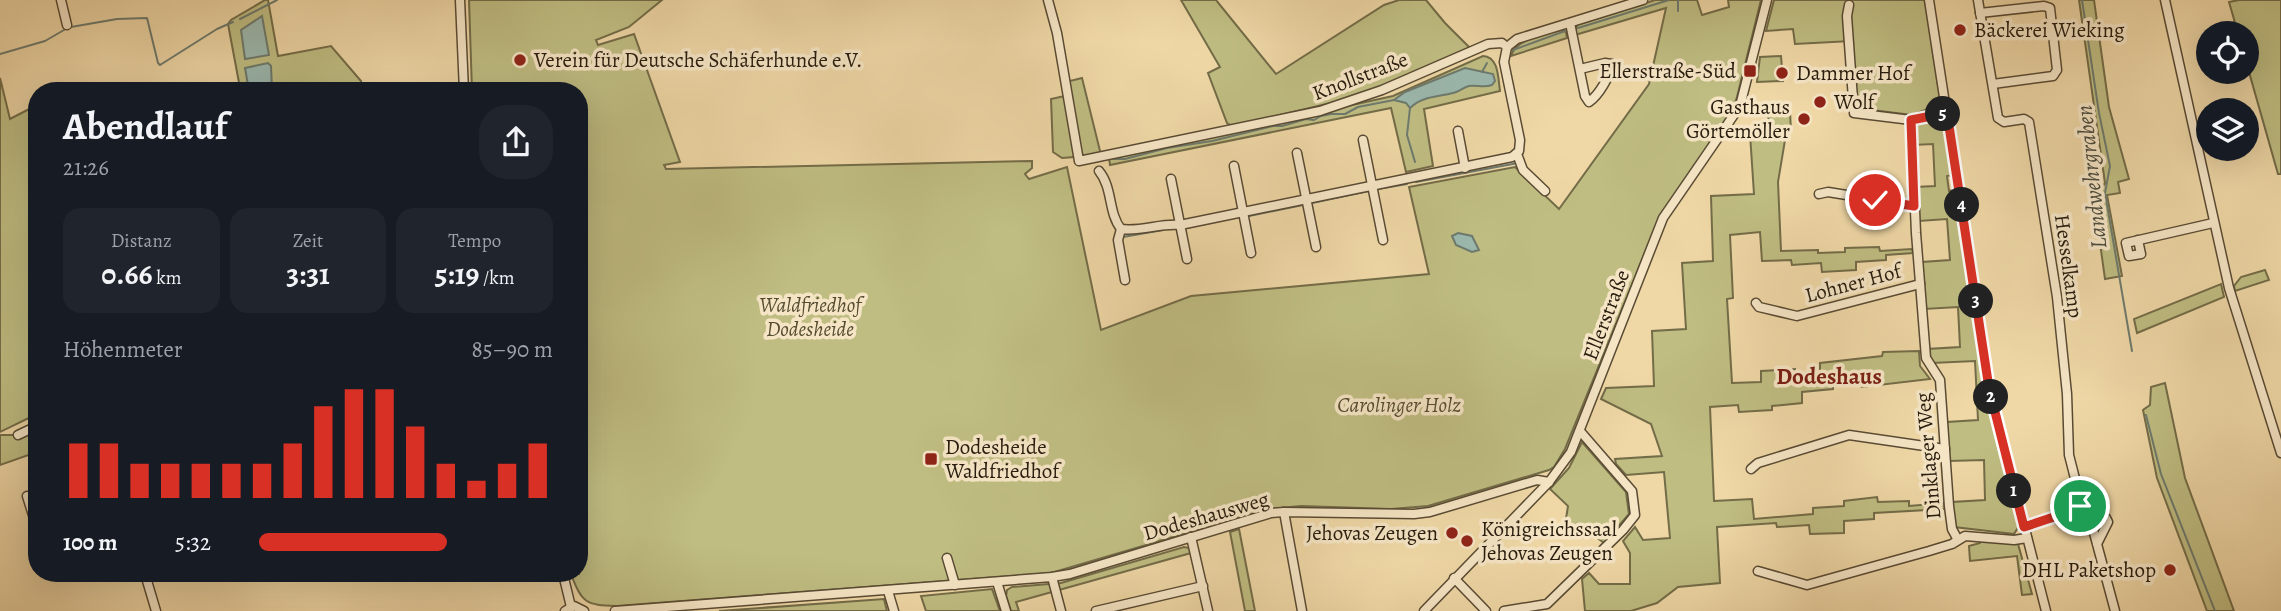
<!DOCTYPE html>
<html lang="de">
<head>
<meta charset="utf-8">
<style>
  :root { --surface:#171b24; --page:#20242c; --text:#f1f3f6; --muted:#9ea1a6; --accent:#d93025 }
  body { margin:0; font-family:Alegreya,serif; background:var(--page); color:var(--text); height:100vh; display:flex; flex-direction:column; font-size:26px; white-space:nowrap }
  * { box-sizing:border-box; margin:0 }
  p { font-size:23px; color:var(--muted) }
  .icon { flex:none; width:38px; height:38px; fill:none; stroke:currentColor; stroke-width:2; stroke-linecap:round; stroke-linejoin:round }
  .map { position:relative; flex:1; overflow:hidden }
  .sheet { position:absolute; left:28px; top:82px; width:560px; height:500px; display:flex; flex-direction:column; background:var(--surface); border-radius:28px; box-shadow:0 7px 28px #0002 }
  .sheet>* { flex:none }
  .tools { position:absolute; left:2196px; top:21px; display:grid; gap:14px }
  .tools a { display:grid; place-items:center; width:63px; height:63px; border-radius:50%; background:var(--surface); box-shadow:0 7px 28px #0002; font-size:35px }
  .pin { position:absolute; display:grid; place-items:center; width:60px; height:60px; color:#fff; margin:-30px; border:4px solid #fff; border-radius:50%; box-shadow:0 2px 7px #0007 }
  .km { position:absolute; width:35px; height:35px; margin:-18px; border-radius:50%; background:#222; color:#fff; font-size:19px; line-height:35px; text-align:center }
  .round { display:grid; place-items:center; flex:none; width:74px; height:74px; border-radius:28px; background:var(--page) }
  .summary { display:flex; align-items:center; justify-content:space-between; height:119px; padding:0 35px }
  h1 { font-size:38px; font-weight:700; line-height:52px }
  .stats { display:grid; grid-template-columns:repeat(3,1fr); gap:10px; height:119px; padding:7px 35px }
  .stats div { display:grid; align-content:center; border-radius:18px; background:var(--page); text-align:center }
  .stats b { font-size:30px; font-weight:700 }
  .stats small { font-size:19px; font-weight:400 }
  .stats p { font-size:19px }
  .chart { height:196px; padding:14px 35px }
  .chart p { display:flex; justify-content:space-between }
  .chart svg { width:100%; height:126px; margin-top:7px; stroke:var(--accent); stroke-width:6 }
  ul { padding:0 35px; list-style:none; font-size:23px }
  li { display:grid; grid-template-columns:112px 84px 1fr; align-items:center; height:52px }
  li i { height:18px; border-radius:9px; background:var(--accent) }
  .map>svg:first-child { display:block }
  .green { fill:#bfbd82; stroke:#736c48; stroke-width:2 }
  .water { fill:#9bb8ae; stroke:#6d7a6e; stroke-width:2 }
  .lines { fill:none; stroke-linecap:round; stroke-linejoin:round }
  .stream { stroke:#6d7a6e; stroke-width:2 }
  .minor-casing { stroke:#594b34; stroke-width:11 }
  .minor { stroke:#f5e5c5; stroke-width:8 }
  .route-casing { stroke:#fff; stroke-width:14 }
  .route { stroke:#d93025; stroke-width:9 }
  .poi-dot { fill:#8f2418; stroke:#f5e5c5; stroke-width:2.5 }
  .labels { text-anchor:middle; stroke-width:7; stroke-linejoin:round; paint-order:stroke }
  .poi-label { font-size:21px; fill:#271c0e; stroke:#f5e5c5; text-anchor:start }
  .street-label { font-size:21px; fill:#271c0e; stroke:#f5e5c5 }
  .park-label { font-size:21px; font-style:italic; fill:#554c31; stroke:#f5e5c5 }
  .water-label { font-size:23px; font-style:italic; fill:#4a4b3e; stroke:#f5e5c5 }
  .neighbourhood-label { font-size:23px; font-weight:bold; fill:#7a1f14; stroke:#f5e5c5 }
</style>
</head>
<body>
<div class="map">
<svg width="2281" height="611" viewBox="0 0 2281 611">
  <rect width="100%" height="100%" fill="#efd7a6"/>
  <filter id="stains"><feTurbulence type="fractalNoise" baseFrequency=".00286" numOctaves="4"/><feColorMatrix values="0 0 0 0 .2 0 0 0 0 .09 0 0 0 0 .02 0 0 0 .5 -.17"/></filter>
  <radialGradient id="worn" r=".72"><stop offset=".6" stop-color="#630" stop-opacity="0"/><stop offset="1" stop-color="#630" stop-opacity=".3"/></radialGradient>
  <g class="green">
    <path d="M265,0H268L278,56L331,46L361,81L363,91H233L240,88L228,24L231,20Z"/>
    <path d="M469,0H662L629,27L596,40L598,45L634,34L680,162L664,165L666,169L1032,161V168L1025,174L1029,179L1067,167L1101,330L1191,296L1429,274L1409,187L1515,167L1559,209L1649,84L1666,8L1575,35L1577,25L1655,0H1697L1702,15L1729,7L1728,0H1761L1737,97L1732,111L1657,223L1565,449L1554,467L1549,470L1428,506L1391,509L1301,506L1269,509L1051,573L617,606C585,605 582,603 571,574H579V91H472Z"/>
    <path d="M1181,0H1216L1276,74L1384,5L1399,0H1426L1445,23L1470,48L1361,96L1232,126L1227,123L1208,73L1220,67Z"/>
    <path d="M1774,0H1925L1941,104L1912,115L1856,108L1851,41L1795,44L1793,29L1766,31Z"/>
    <path d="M2079,0H2094L2109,107L2129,179L2118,182L2120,193L2107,195L2122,276L2105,279L2094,200L2105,183Z"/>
    <path d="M2239,0H2281V174H2278L2247,65V33H2238L2229,2Z"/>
    <path d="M1561,30L1566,32L1567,38L1511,56C1516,38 1545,35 1561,30Z"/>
    <path d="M1483,56C1499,57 1498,78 1500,91L1424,109L1433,166L1406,172L1391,108L1110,165L1109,158L1393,96Z"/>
    <path d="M1781,56L1783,81L1757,82L1760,57Z"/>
    <path d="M0,78L10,119L37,105V414L0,432Z"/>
    <path d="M1082,78L1101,155L1062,158L1053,152L1051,99L1069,95L1066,82Z"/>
    <path d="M1784,105V111L1790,110L1791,133L1786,134L1778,182L1781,251L1818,250V253L1845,252V248L1879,247L1880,251L1912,249L1913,253L1886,255V260L1856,262V270L1822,272L1821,263L1792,265L1791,260L1762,261L1760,232L1730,235L1733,298L1727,299L1732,383L1761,382V371L1795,369L1796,376L1820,374V363L1882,356L1883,352L1919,351L1920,366L1930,379L1862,387L1861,381L1833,383V389L1802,392V403L1772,406V410L1739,412L1738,405L1710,407L1714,501L1752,499L1754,519L1813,514V508L1844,506V501L1877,497L1878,502L1909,501V506L1944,503L1945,509L1874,513V519L1844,521V533L1810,534L1809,525L1777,527L1776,523L1717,527L1720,583L1678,587L1657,603L1631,611H1585L1582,579L1589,573L1599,584H1630V553L1623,541L1635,527L1643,540L1670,538L1664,472L1626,475L1616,464L1615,459L1662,456L1651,424L1601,399L1606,388L1654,386L1652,331L1686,329L1682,263L1713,261L1711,196L1754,194L1750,134L1769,133L1768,106Z"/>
    <path d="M1938,119L1944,123L1953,175L1947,176L1949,191L1955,190L1990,412L2019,526L2014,534L1954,527L1952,502L1985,500L1984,460L1949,461L1947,422L1978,420L1975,361L1932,363L1927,349L1960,347L1958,307L1924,309L1922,262L1950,260L1947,219L1919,221L1916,187L1935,186L1933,144L1913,145V128L1918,123Z"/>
    <path d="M2265,270L2269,280L2235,291L2234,286L2241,277Z"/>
    <path d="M2221,284L2224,297L2137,333L2134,319Z"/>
    <path d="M2165,383L2185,478L2234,611H2207L2157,478L2143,410L2150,405L2151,387Z"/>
    <path d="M37,429V452L0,465V435H17Z"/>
    <path d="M1582,442L1626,492L1629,514L1604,543L1596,537L1563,538L1568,506L1550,489L1569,468Z"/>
    <path d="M1239,529L1255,611H1245L1230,532Z"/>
    <path d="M1981,540L2018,544L2032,594L2022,595L2017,556L1970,561L1969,546L1980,543Z"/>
    <path d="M1184,547L1189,548L1191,553L1016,602L1019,611H1011L1006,596L1007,590L1012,587L1061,583Z"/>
    <path d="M992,589L1000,611H926L921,596Z"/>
    <path d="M884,599L887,611H719Z"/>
  </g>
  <g class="water">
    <path d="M262,16L269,55L245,59L241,30Z"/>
    <path d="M268,63L271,66L272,90L249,91L245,68Z"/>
    <path d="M1465,68L1493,74L1495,81L1492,85C1484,88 1477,85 1469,86C1464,87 1459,92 1453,93C1438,97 1422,96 1410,108L1406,103L1394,100L1405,92Z"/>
    <path d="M1458,233L1472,236L1479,250L1472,252L1456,245L1452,236Z"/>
  </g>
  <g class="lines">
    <g class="stream">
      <path d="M1678,0V11"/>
      <path d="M2082,0L2099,113L2110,166L2105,193L2132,351"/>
      <path d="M240,19L277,0"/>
      <path d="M71,27L117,19L147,18L158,63L160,65L217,29L233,22"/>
      <path d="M1578,28L1669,0"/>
      <path d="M1513,50L1565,31"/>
      <path d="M0,54L45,41L64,30"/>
      <path d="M1482,72L1487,63"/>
      <path d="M1410,108L1407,135L1415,162"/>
      <path d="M1113,159H1125L1167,148L1212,141L1273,126H1282L1306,119L1314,120L1321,116L1331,114H1345L1358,107L1394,100"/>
      <path d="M1416,182L1518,163"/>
      <path d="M1378,189L1407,184"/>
      <path d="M1312,203L1369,191"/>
      <path d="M1249,216L1303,205"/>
      <path d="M1186,228L1239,217"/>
      <path d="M1123,237L1163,230"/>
      <path d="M2146,415L2161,474L2215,611"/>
    </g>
    <defs>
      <g id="minor">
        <path d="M61,0L67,25"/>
        <path d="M460,0L464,91"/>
        <path d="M1048,0L1057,33L1079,161L1320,111L1382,90L1488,44L1502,43L1507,47"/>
        <path d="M1929,0L1989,388L2046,611"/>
        <path d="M1978,0L1998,118L2004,122L2024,119L2029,122L2057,297L2067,394L2069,455L2081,502L2078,509L2024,527"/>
        <path d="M2165,0L2229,288L2281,453"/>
        <path d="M1849,5L1847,16L1854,113L1911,120L1947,113"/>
        <path d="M1980,13L2044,6L2050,8L2057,70L2053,76L1993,84"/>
        <path d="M1570,23L1585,96L1589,102C1599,95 1610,76 1612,64L1605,63L1580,69"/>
        <path d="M1507,47L1517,39L1643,0"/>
        <path d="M1911,120L1916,233L1926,358L1940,380L1949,506L1952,529L1958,540"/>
        <path d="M1458,131L1465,168"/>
        <path d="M1363,140L1383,240"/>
        <path d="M1297,153L1316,247"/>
        <path d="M1517,154L1523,170L1545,191"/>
        <path d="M1234,166L1251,253"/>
        <path d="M1099,171C1113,188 1108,213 1121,229C1141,232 1160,223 1180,225L1512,157L1519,151L1520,140L1504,62L1507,47"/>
        <path d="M1171,179L1187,259"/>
        <path d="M1819,194L1828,192L1914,206"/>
        <path d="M1121,229L1118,240L1125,280"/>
        <path d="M2138,240L2141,254L2129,256L2126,243L2213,223"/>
        <path d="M1756,303L1759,307L1797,316L1920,284"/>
        <path d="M18,435L37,426"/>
        <path d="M1751,469L1758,463L1849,435L1945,449"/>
        <path d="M27,496L37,528"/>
        <path d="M1284,512L1302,611"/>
        <path d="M1191,537L1208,611"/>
        <path d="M2097,544L2108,522L2106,518L2099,515L2090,518L2115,611"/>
        <path d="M947,558L955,585"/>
        <path d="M1758,571L1807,585L1929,551L1952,544L1965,536L2014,540L2027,538"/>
        <path d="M145,574L156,611"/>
        <path d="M563,574L571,607"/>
        <path d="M1052,577L1061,611"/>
        <path d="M1454,578L1486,611"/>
        <path d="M997,582L1006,611"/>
        <path d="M888,591L894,611"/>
        <path d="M565,611L574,606L584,611"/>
        <path d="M615,611L1052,577L1070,574L1271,513L1284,512L1414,514L1430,512L1537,480L1549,482"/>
        <path d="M1096,611L1203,586"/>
        <path d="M1424,611L1549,482L1571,452L1663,218L1740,106L1767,0"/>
        <path d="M1504,611L1547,604L1623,530L1635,515L1632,491L1580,431"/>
      </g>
    </defs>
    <use href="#minor" class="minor-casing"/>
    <use href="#minor" class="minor"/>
  </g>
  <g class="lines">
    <defs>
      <path id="route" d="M1875,200L1914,206L1911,120L1947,113L1989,388L2024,527L2078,509L2080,506"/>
    </defs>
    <use href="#route" class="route-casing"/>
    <use href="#route" class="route"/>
  </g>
  <g class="poi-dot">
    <circle cx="1960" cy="30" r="7"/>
    <circle cx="520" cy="60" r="7"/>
    <rect x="1743" y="64" width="14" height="14" rx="3.5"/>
    <circle cx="1782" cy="73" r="7"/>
    <circle cx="1820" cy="102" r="7"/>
    <circle cx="1804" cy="119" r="7"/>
    <rect x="924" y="452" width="14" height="14" rx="3.5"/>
    <circle cx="1452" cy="533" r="7"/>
    <circle cx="1467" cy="541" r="7"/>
    <circle cx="2170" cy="570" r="7"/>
  </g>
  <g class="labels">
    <g class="poi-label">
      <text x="1974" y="37">Bäckerei Wieking</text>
      <text x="534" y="67">Verein für Deutsche Schäferhunde e.V.</text>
      <text x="1736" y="78" text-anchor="end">Ellerstraße-Süd</text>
      <text x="1796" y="80">Dammer Hof</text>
      <text x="1834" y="109">Wolf</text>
      <text x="1790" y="114" text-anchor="end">Gasthaus<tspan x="1790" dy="24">Görtemöller</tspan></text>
      <text x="945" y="454">Dodesheide<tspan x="945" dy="24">Waldfriedhof</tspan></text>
      <text x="1481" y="536">Königreichssaal<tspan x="1481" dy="24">Jehovas Zeugen</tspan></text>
      <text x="1438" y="540" text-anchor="end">Jehovas Zeugen</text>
      <text x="2156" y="577" text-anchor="end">DHL Paketshop</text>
    </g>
    <g class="street-label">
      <text transform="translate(1360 76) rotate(-21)" y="7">Knollstraße</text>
      <text transform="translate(2069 266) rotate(82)" y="7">Hesselkamp</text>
      <text transform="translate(1853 283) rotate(-15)" y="7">Lohner Hof</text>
      <text transform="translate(1606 315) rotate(-69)" y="7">Ellerstraße</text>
      <text transform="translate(1928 456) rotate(-95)" y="7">Dinklager Weg</text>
      <text transform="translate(1206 516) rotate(-16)" y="7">Dodeshausweg</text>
    </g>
    <g class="park-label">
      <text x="810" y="312">Waldfriedhof<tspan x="810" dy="24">Dodesheide</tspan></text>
      <text x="1399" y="412">Carolinger Holz</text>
    </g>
    <g class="water-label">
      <text transform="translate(2091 177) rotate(-96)" y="8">Landwehrgraben</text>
    </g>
    <g class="neighbourhood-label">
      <text x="1829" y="384">Dodeshaus</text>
    </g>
  </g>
  <rect width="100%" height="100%" filter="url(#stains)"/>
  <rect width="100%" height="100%" fill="url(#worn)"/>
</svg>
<div class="tools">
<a><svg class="icon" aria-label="locate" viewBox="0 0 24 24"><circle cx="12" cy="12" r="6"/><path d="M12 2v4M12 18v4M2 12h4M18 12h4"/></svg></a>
<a><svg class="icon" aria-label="layers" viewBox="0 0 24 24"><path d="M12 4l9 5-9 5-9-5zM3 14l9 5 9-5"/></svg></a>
</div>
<div class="pin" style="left:2080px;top:506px;background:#1e9e55"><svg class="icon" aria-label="arrive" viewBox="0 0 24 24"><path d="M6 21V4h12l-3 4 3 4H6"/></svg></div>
<div class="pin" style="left:1875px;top:200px;background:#d93025"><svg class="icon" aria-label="check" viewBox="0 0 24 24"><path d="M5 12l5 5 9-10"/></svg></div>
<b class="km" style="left:2014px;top:491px">1</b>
<b class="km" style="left:1991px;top:397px">2</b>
<b class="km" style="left:1976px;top:301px">3</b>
<b class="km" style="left:1962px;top:205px">4</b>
<b class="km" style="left:1943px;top:114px">5</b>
<section class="sheet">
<div class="summary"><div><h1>Abendlauf</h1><p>21:26</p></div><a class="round"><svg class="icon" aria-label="share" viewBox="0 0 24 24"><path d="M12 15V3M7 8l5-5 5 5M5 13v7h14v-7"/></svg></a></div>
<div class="stats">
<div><p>Distanz</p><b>0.66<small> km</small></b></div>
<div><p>Zeit</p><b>3:31</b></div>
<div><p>Tempo</p><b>5:19<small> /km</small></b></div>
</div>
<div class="chart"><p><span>Höhenmeter</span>85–90 m</p>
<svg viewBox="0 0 160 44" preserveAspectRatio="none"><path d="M5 44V25M15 44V25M25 44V32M35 44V32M45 44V32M55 44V32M65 44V32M75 44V25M85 44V12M95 44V6M105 44V6M115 44V19M125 44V32M135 44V38M145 44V32M155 44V25"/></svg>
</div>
<ul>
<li><b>100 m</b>5:32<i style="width:64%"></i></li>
</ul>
</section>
</div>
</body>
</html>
